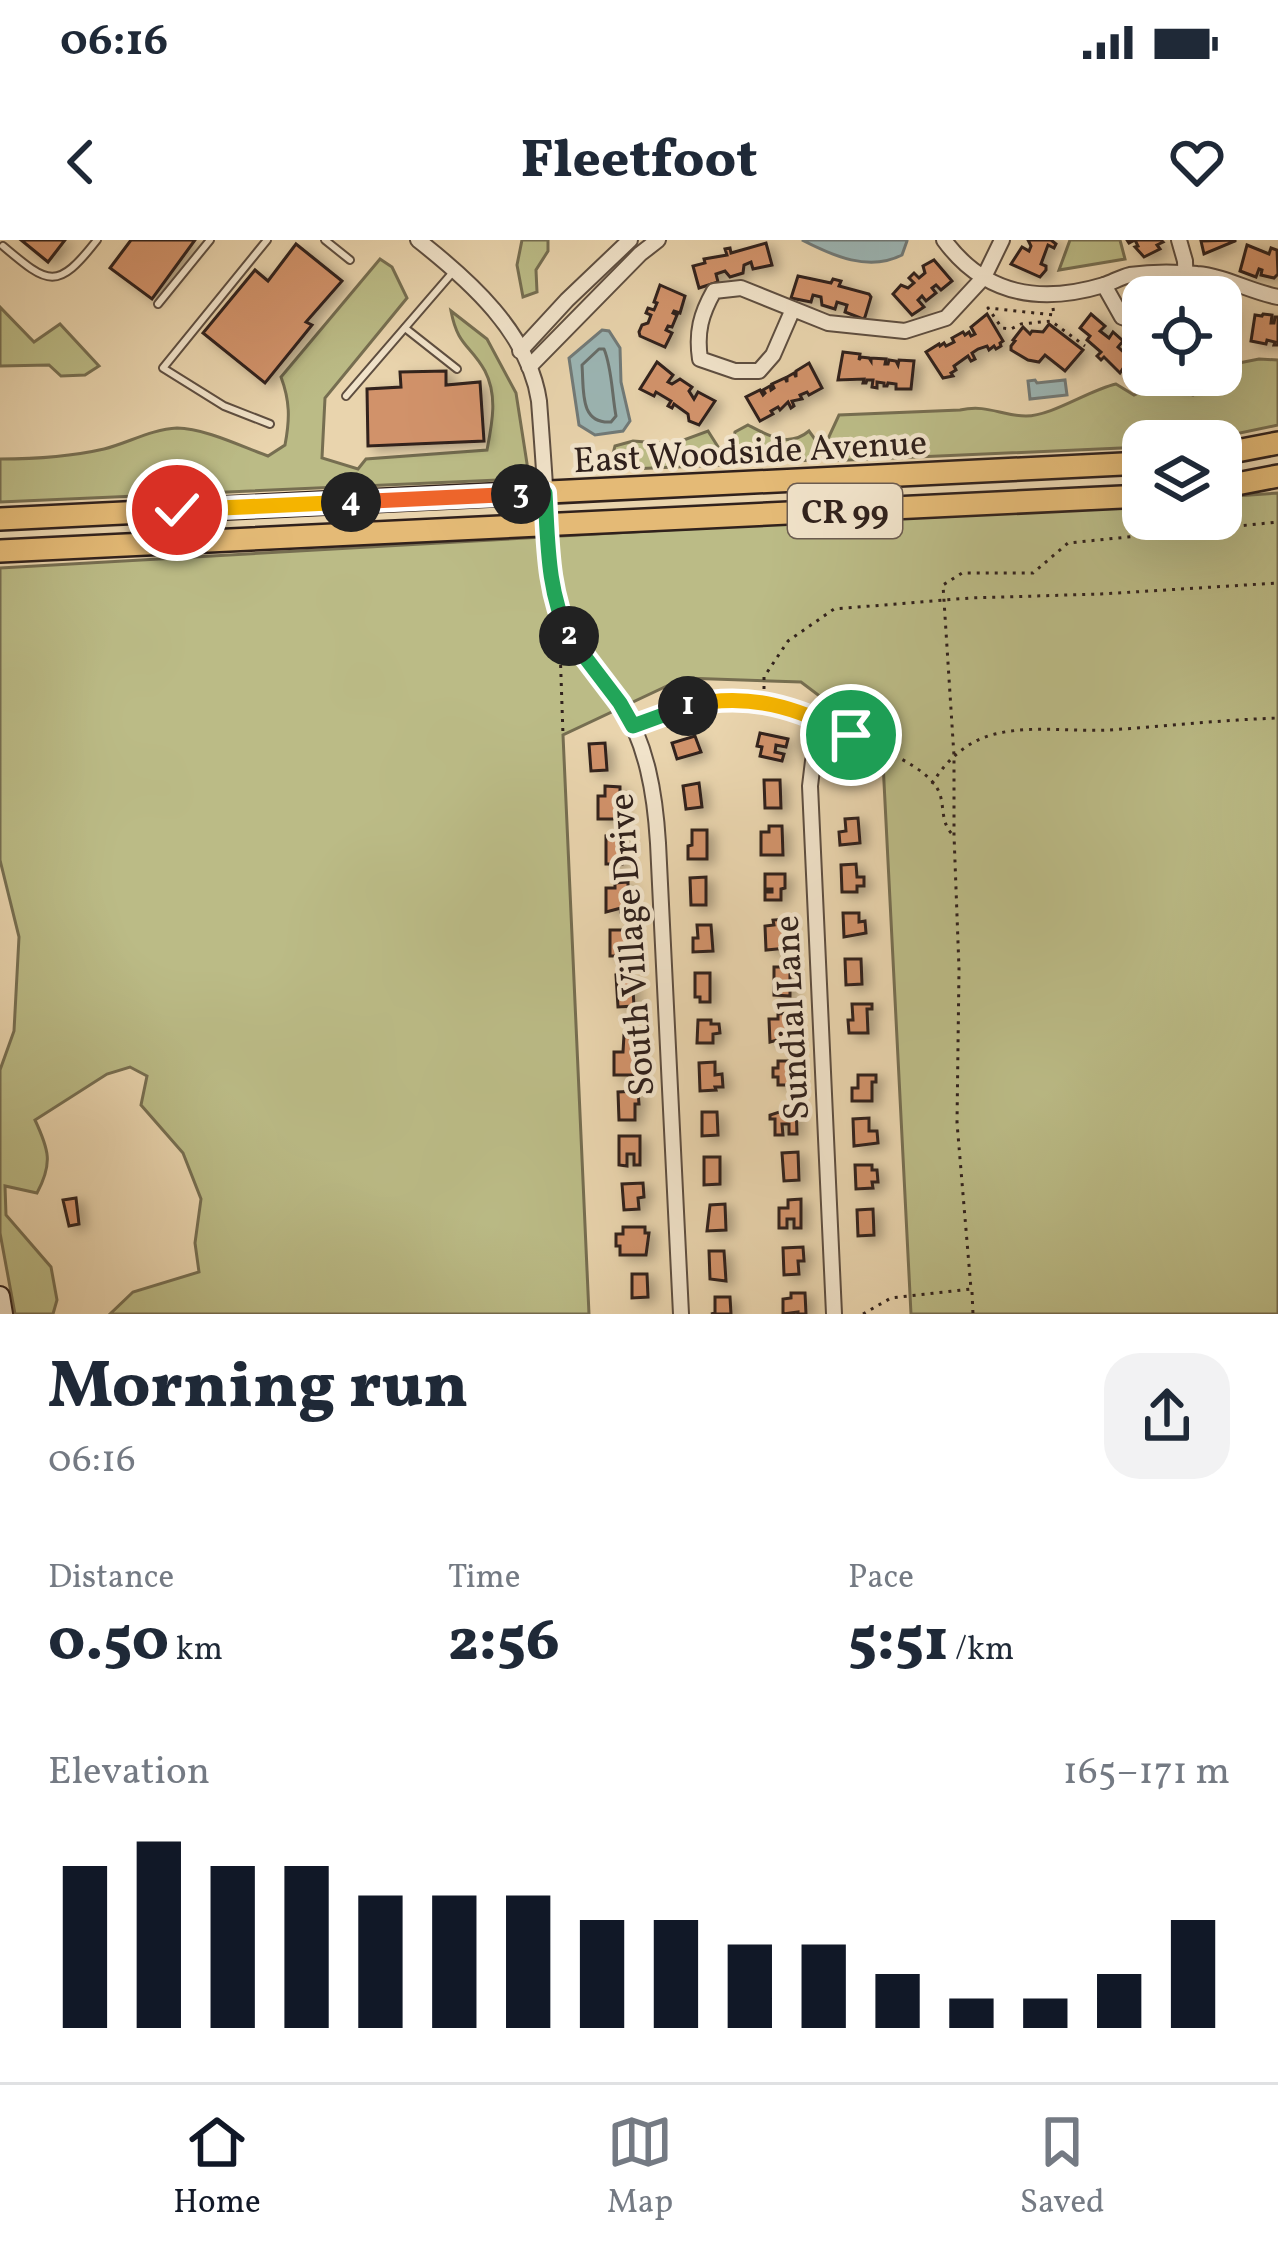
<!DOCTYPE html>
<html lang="en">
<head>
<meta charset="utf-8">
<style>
  :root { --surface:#fff; --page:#f2f2f3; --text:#1f2937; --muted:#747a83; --line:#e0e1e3; --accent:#111827 }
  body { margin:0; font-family:Vollkorn,serif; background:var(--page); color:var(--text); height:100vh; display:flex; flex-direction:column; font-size:45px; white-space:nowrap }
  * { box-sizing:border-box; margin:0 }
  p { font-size:39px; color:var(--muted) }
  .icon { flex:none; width:66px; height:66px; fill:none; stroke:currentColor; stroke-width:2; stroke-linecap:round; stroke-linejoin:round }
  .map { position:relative; height:1074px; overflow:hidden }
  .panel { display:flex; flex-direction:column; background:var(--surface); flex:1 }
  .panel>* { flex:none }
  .tools { position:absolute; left:1122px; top:36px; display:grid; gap:24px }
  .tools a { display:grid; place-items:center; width:120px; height:120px; border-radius:24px; background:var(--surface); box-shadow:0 12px 48px #0002; font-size:60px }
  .pin { position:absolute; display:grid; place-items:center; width:102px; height:102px; color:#fff; margin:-51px; border:6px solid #fff; border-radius:50%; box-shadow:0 3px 12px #0007 }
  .km { position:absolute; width:60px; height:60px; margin:-30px; border-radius:50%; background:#222; color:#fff; font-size:33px; line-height:60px; text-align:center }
  .round { display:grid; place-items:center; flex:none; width:126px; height:126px; border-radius:36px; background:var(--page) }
  .summary { display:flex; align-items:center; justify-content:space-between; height:204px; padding:0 48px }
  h1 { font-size:66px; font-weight:800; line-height:90px }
  .figures { display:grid; grid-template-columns:repeat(3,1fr); gap:18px; height:204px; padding:12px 48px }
  .figures div { display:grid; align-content:center }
  .figures b { font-size:60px; font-weight:800 }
  .figures small { font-size:33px; font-weight:400 }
  .figures p { font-size:33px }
  .chart { height:336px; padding:24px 48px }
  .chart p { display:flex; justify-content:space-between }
  .chart svg { width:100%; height:216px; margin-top:12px; stroke:var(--accent); stroke-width:6 }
  .status { display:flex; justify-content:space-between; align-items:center; height:84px; padding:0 60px; background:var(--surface); direction:ltr }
  .status svg { height:33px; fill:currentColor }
  header { display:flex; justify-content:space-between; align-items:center; height:156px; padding:0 48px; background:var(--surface); font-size:54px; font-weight:800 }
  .tabs { display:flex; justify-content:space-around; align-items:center; height:168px; border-top:3px solid var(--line); background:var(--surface); font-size:33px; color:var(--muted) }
  .tabs a { display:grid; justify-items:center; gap:6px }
  .tabs .current { color:var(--accent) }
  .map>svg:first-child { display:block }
  .green { fill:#bbbb86; stroke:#766e51; stroke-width:3 }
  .water { fill:#9cb6b5; stroke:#717a78; stroke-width:3 }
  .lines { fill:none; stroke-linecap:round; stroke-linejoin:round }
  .shore { stroke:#666c68; stroke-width:3 }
  .building { fill:#d1926a; stroke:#30211c; stroke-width:3; filter:url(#shadow) }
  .service-casing { stroke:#5e4e40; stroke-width:10 }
  .minor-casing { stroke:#5e4e40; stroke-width:18 }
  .secondary-casing { stroke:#30211c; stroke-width:22 }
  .primary-casing { stroke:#30211c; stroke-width:26 }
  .path { stroke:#30211c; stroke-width:3; stroke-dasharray:3 6; stroke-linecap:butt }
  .service { stroke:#f1e3ca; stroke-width:6 }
  .minor { stroke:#f1e3ca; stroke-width:14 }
  .secondary { stroke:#f1e3ca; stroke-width:18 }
  .primary { stroke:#e4ba76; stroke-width:21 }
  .split-1-casing { stroke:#fff; stroke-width:24 }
  .split-2-casing { stroke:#fff; stroke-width:24 }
  .split-3-casing { stroke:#fff; stroke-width:24 }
  .split-4-casing { stroke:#fff; stroke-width:24 }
  .split-5-casing { stroke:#fff; stroke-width:24 }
  .split-1 { stroke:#f5b400; stroke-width:15 }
  .split-2 { stroke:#22a559; stroke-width:15 }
  .split-3 { stroke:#22a559; stroke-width:15 }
  .split-4 { stroke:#f0652b; stroke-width:15 }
  .split-5 { stroke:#f5b400; stroke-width:15 }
  .labels { text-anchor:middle; stroke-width:9; stroke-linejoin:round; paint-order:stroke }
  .shield { fill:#f1e3ca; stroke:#6a5b50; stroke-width:3 }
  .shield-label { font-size:33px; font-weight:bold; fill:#30211c }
  .street-label { font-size:36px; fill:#30211c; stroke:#f1e3ca }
</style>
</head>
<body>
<div class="status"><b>06:16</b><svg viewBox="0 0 49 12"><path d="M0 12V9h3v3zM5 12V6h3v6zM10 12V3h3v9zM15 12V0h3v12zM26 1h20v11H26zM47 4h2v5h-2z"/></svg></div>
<header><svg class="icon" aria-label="back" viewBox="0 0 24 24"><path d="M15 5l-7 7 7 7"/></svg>Fleetfoot<svg class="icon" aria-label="heart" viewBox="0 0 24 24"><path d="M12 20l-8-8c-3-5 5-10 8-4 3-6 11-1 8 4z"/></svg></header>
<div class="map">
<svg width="1278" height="1074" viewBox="0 0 1278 1074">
  <defs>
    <filter id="shadow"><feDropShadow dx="7" dy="4" stdDeviation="6" flood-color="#0004"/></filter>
  </defs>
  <rect width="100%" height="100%" fill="#e9d4ad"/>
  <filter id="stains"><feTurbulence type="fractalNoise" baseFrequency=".00167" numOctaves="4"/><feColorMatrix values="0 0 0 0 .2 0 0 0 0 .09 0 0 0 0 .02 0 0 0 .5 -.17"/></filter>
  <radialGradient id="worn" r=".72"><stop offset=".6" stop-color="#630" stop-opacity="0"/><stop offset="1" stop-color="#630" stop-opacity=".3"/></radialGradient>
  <g class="green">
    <path d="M522,0H548V11L536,30L537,52L523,57L517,25Z"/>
    <path d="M1070,0H1120L1125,19L1059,30Z"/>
    <path d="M380,19L392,27L407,58L325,158L322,218L358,229L366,219L487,210C492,184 498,156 485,131C470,104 458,107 451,71L487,99L516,153L528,230L522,239L0,262V219C36,219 69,217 104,209C128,203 152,189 177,188C204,188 243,207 268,216L285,205C290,179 290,161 281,137Z"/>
    <path d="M0,67L34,102L60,84L99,126L85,135L61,136L49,125L0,126Z"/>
    <path d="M1259,119L1278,120V185L1202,201H1143V207L827,221L826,203L839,175L960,170C988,164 1001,176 1026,176C1052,176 1089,150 1116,144L1134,155L1160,143L1193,155L1211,144L1229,125Z"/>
    <path d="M748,185C769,196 789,208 809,191L817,202L811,220L732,225L730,217L735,192Z"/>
    <path d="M708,191L720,210L721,225L609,230L615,206L633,201L673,204Z"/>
    <path d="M1278,253V1074H911L882,503L801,442L684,438L563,495L589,1074H110L133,1052L199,1032L195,1003L201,959L183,913L141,865L147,836L130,827L107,834L35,880C49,910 53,923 37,953L5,946L6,975L51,1027L57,1060L53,1074H15L0,993V830L14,791L19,697L0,620V328L1143,263V279H1221V257Z"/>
  </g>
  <g class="water">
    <path d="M802,0H906L907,1L902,15C869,32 833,16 802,0Z"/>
    <path d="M602,90L609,91L620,108L621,142L630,181L623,191L595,195L579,185L569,118Z"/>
    <path d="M1035,140L1037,143L1065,140L1067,155L1030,159L1028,141Z"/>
  </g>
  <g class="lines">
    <path class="shore" d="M599,109H604C612,128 612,155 616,176L611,182C579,184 584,150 582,125Z"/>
  </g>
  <g class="building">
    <path d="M21,0H65L48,22Z"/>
    <path d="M131,0H195L152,59L110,28Z"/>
    <path d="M1028,0H1051L1056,4L1054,8L1048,5L1041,24L1046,26V30L1040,37L1011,24L1022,7L1029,11L1031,6Z"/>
    <path d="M1127,0H1161L1163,2L1157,5L1160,9L1144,17L1135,7L1138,6L1135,0L1129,3Z"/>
    <path d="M1201,1L1235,0V1L1204,14Z"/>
    <path d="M766,3L772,25L753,29L751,22L744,25L743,33L730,37L725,31L716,34L718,42L699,48L693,26L705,23L704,19L727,15L725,9L730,8L731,13Z"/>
    <path d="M296,4L342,41L306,82L312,85L265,143L203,93L255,30L268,41Z"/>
    <path d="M1247,5L1269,14L1271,8L1277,10L1278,34L1274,38L1261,35L1262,30L1259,29L1256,37L1240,31Z"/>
    <path d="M934,20L952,41L941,50L936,45L932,48L936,53L926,61L922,56L918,60L924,67L912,75L893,54L901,45L908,48L914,43L909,38L914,33L919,38L925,33L923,26Z"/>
    <path d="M798,36L831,43L833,39L841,41L839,46L869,54L871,57L865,77L863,79L845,72L847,65L837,62L835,69L822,65L821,57L813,55L811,62L791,58Z"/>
    <path d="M660,45L685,56L680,73L674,71L673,73L677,75L672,87L668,86L666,90L672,93L665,107L640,96L639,92L642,85L648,83L651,75L646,73L648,68L654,70L657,63L654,62Z"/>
    <path d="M1221,67L1230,74L1226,81L1229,83L1226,88L1222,86L1221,88L1225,90L1221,96Z"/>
    <path d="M987,74L1003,101L1000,103L1001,106L996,109L994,106L989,110L987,106L978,109L972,113L975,119L971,121L968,116L954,126L956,130L951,133L953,136L943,138L926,112L939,104L940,106L944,103L946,106L954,102L952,98L963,92L965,95L969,92L971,96L975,94L971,87Z"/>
    <path d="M1091,74L1105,86L1100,91L1109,98L1113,92L1123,101L1118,107L1127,115L1133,108L1143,116V127L1133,138H1129L1122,130L1120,133L1104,117L1101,120L1097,116L1101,112L1087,100L1090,96L1080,88Z"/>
    <path d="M1263,74L1272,75L1271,83H1274L1275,77H1278V105H1274L1275,102L1267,100L1266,104L1251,101L1255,75L1262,76Z"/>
    <path d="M1049,84L1083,110L1065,131L1045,115L1039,122L1028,120L1011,110V106L1015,101L1013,100L1023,87L1030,94L1032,91L1043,92Z"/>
    <path d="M843,112L860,114L859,120L861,117L869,118L871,121V118L886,119L885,124H888L889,120L896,121L898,125L899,120L914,121L911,149H896V144L888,143L887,146H884V143L877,142V148L872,147L873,140H867L866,143H863L864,139L838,140Z"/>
    <path d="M657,122L673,135L668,142L672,144L680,139L692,147L689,151L694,159L698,152L715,161L699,185L689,181L688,174L674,164L672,168L668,166L671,161L656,152L654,156L640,149Z"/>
    <path d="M809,123L822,148L809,155L807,152L800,155L802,159L792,161L794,166L791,168L788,162L780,170L778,167L771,171L773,174L760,181L746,157L760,150L763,155L765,153L763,150L770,146L771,150L774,148L772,144L785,138L787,142V137L794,133L796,137V131Z"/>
    <path d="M446,131V145L480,142L484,201L368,206L367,149L401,147L400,132Z"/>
    <path d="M1164,135H1194L1196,139L1194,143L1190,141L1185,149Z"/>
    <path d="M760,493L788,499L786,507L776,505L775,512L784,514L782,521L760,516L762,507L757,506Z"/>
    <path d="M695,496L701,512L677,519L672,503Z"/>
    <path d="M605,503L607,530L591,531L589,504Z"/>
    <path d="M764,540H780L781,568H765Z"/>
    <path d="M699,543L702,567L686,569L683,546Z"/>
    <path d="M605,546L620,547V579H598V556H605Z"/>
    <path d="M858,578L860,603L840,605L839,592L846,591L845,579Z"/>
    <path d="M769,586H782L783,615H761V592H769Z"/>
    <path d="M692,590H707V619H688V606L692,605Z"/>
    <path d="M626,595V608H622V624H606V596Z"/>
    <path d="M856,624L857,637H864V646H857V652H842L841,625Z"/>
    <path d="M765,634H785V648L781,649V660H765V652H772V649H765Z"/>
    <path d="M706,637V665H691L690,638Z"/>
    <path d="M628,642V672H621V668L606,672V648H615V643Z"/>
    <path d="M843,673H859V682L865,681L866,693L844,697Z"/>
    <path d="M787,679L788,708L766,710L765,686L774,685L773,680Z"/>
    <path d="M697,685H711L713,711L693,712V698H698Z"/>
    <path d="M610,690H630V704H626V716H610Z"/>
    <path d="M845,719H861L862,744L846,745Z"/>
    <path d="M774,727H790V756L774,755Z"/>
    <path d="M695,733H710V762H700V757H695Z"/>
    <path d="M632,734L634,766L618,767L616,735Z"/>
    <path d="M852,764H872V769H867L868,793H849L848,780H853Z"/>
    <path d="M792,773L793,802H785V798L770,802L769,779H778V774Z"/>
    <path d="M698,780H711V784H719L720,793L713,794V803H697Z"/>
    <path d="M624,795H635L637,835H614V812H623Z"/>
    <path d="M778,821H794L795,845H778V837H773V828H778Z"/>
    <path d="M715,822V835L722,834L723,847H715L716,850L700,851L699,823Z"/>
    <path d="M858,835H876V842H872V861H852V848H858Z"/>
    <path d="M638,851L639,864H635V880H619L618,852Z"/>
    <path d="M796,865L797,894H789V884H782L783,895H775V879H770V875L783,871V866Z"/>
    <path d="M702,872H717L718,895L702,896Z"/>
    <path d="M869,878V891H877L878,903L854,906L853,879Z"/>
    <path d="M619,896H640V925H634V914H627V926L619,925Z"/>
    <path d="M798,912L799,940L784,941L782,913Z"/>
    <path d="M704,917H720V944L704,945Z"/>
    <path d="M855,925H872V930H877L878,942H872L873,948L856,949Z"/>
    <path d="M643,943L644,957L638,958L639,969L624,970L622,944Z"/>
    <path d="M76,958L79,984L69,986L63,960Z"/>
    <path d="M801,959V988H794V979H787V988H779V968H788V960Z"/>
    <path d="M725,964L726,990L707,991L710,965Z"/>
    <path d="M873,969L874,995L858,996L857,970Z"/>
    <path d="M623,987H645V993H649L646,1015H620V1006H616V994H623Z"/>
    <path d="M803,1007L804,1021H798L799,1034L784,1035L783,1008Z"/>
    <path d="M709,1011H724L726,1041L710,1039Z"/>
    <path d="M632,1034H647L648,1057L632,1058Z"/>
    <path d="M791,1053H805L806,1074H798V1072L783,1074V1059L791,1058Z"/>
    <path d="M715,1057H730L731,1074H711L715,1073Z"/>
  </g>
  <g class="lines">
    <defs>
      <g id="service">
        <path d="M267,0L163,128L224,166L270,184"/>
        <path d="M325,0L350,20"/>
        <path d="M3,6C49,45 57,51 97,0"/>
        <path d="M158,64L210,0"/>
        <path d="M405,88L457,129"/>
        <path d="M346,156L453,32"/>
      </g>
      <g id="minor">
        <path d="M418,0C469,40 529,93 539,161C542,201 545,240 547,280C549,311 549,342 558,371C570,408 599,432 620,462C647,504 655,554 658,603L681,1074"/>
        <path d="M944,0C985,56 1041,64 1104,45C1113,42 1121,37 1130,35C1150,32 1177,32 1197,34C1224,36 1251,52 1278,57"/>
        <path d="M1179,0L1185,21L1186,57"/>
        <path d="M1104,45L1122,77L1143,84"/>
        <path d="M793,69L773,115L759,131H735L700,119C696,92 701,74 714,51L741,48L828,83L905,91L946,78L984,37L1002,0"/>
        <path d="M520,111L567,60L630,0"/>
        <path d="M529,127L640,14L658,0"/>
        <path d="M832,485L813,521L810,546L834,1074"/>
        <path d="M633,486C720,450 767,451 851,495"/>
      </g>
      <path id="secondary" d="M0,1056L3,1074"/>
      <g id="primary">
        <path d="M1221,214L1278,203"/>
        <path d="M1221,247L1278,236"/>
        <path d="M0,279L1143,223"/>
        <path d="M0,311L1143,256"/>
      </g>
    </defs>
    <use href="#service" class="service-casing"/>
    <use href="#minor" class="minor-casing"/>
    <use href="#secondary" class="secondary-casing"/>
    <use href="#primary" class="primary-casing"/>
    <g class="path">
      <path d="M1053,68L1054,75L988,68L1002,88L1011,89L1021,84L1051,81L1085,106"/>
      <path d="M560,407L563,495"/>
      <path d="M764,449V437L788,401L834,369L970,358L1101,354L1278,343"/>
      <path d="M862,500C883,510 925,527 937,548C946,563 939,580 952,594"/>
      <path d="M932,544C945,522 964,504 988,496C1026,484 1070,492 1110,490C1166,486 1222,480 1278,478"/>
      <path d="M972,1052L973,1074"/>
      <path d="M863,1074L891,1058L971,1049L957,883L959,729L954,595V516L943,345L962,333H1033L1068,303L1278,282"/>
    </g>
    <use href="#service" class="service"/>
    <use href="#minor" class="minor"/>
    <use href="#secondary" class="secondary"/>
    <use href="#primary" class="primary"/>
  </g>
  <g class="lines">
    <defs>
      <path id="split-1" d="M688,466C748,451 798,468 851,495"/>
      <path id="split-2" d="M569,396L620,463L633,486L688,466"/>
      <path id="split-3" d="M521,254L545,253C548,302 547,351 569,396"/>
      <path id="split-4" d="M351,262L521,254"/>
      <path id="split-5" d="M177,270L351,262"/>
    </defs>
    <use href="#split-1" class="split-1-casing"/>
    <use href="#split-2" class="split-2-casing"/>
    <use href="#split-3" class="split-3-casing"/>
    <use href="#split-4" class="split-4-casing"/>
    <use href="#split-5" class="split-5-casing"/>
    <use href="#split-1" class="split-1"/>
    <use href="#split-2" class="split-2"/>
    <use href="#split-3" class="split-3"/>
    <use href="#split-4" class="split-4"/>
    <use href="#split-5" class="split-5"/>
  </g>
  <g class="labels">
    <rect class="shield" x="788" y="244" width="114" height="54" rx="9"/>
    <g class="shield-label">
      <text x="845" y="283">CR 99</text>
    </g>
    <g class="street-label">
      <text transform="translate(750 210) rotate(-3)" y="13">East Woodside Avenue</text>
      <text transform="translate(630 705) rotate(-94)" y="13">South Village Drive</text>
      <text transform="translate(790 778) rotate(-93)" y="13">Sundial Lane</text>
    </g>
  </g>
  <rect width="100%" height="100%" filter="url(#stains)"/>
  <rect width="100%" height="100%" fill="url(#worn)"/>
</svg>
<div class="tools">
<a><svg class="icon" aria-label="locate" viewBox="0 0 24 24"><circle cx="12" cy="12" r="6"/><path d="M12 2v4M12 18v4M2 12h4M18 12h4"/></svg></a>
<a><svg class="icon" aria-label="layers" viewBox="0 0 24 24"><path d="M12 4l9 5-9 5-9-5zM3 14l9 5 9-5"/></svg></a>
</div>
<div class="pin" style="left:851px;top:495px;background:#1e9e55"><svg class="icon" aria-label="arrive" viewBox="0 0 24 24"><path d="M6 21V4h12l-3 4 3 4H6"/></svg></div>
<div class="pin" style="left:177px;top:270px;background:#d93025"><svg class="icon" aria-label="check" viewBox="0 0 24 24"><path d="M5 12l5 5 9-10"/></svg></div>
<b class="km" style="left:688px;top:466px">1</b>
<b class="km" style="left:569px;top:396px">2</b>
<b class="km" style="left:521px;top:254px">3</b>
<b class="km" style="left:351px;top:262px">4</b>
</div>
<section class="panel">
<div class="summary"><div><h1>Morning run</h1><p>06:16</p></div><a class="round"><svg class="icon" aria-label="share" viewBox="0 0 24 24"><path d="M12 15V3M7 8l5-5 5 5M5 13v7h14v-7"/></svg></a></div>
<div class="figures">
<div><p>Distance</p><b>0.50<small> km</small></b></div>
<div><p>Time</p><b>2:56</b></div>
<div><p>Pace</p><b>5:51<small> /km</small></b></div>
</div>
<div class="chart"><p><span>Elevation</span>165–171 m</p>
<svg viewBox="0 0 160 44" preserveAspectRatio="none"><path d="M5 44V11M15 44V6M25 44V11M35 44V11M45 44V17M55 44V17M65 44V17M75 44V22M85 44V22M95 44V27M105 44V27M115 44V33M125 44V38M135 44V38M145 44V33M155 44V22"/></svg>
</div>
</section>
<nav class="tabs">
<a class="current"><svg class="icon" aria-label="home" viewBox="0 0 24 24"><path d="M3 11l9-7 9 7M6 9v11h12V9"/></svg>Home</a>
<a><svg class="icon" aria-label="map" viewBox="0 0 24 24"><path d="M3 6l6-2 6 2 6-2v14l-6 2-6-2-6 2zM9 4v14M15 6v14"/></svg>Map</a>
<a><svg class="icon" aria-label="saved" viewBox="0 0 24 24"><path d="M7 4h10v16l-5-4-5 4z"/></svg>Saved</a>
</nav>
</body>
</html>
